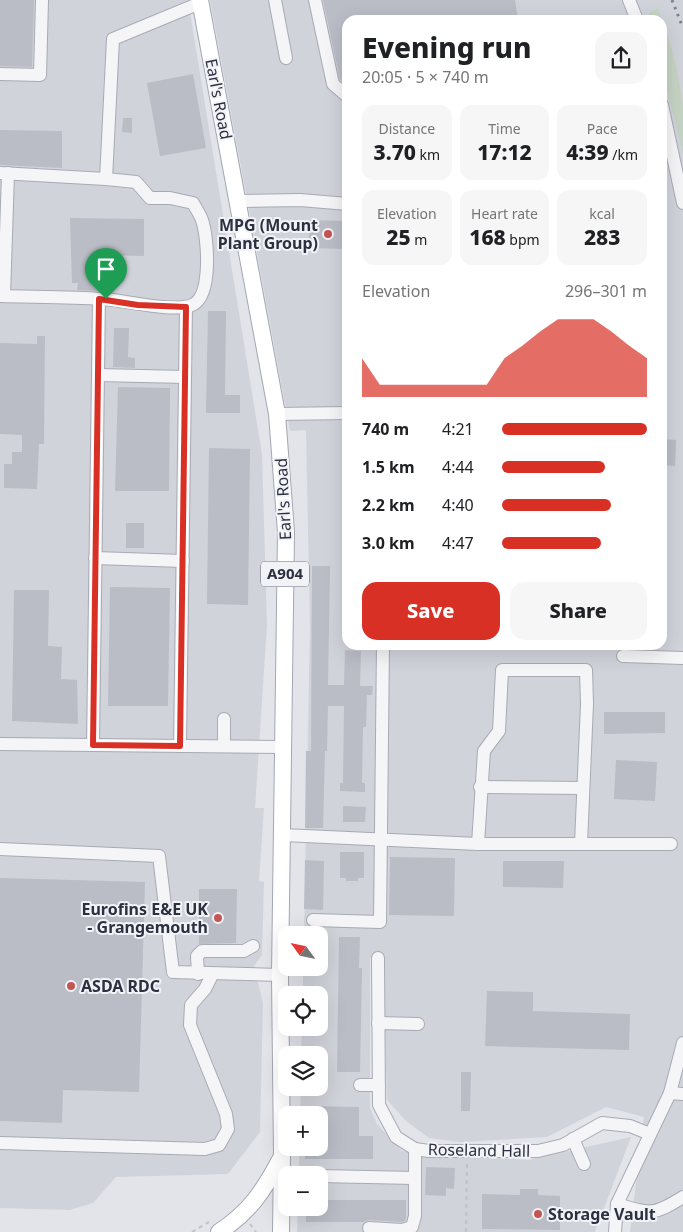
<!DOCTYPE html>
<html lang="en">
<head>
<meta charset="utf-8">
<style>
  :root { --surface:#fff; --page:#f6f6f6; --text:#202124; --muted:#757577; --accent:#d93025 }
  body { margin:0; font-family:"Noto Sans",sans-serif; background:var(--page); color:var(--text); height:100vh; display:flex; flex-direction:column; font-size:19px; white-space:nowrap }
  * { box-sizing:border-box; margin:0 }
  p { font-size:16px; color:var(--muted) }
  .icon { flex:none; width:28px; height:28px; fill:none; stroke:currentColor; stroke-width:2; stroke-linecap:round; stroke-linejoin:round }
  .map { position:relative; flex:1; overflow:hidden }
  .sheet { position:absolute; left:342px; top:15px; width:325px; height:635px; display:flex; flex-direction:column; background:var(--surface); border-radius:15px; box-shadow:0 5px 20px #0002 }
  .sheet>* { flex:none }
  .needle { width:32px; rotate:303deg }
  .buttons { position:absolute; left:278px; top:926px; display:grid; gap:10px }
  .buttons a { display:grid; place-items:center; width:50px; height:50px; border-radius:10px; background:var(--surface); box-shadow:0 5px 20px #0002; font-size:25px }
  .pin { position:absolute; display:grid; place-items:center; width:42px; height:42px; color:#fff; margin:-51px -21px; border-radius:50% 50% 50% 0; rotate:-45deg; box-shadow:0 0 5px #0007 }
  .pin .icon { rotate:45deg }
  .round { display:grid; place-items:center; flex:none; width:52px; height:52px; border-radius:15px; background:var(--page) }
  .headline { display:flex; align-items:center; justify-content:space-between; height:85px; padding:0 20px }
  h1 { font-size:28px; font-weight:800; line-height:38px }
  .stats { display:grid; grid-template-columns:repeat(3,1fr); gap:8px; height:85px; padding:5px 20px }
  .stats div { display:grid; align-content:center; border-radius:12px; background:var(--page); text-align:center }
  .stats b { font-size:21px; font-weight:800 }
  .stats small { font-size:14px; font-weight:400 }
  .stats p { font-size:14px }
  .chart { height:140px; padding:10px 20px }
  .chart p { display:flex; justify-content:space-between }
  .chart svg { width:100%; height:90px; margin-top:5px; fill:var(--accent); opacity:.7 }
  .action { display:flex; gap:10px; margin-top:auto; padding:10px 20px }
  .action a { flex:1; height:58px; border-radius:15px; background:var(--accent); color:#fff; font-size:20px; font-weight:800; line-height:58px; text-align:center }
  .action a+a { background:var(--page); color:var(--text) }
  ul { padding:0 20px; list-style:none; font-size:16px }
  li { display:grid; grid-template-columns:80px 60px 1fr; align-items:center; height:38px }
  li i { height:12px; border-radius:6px; background:var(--accent) }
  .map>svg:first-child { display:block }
  .built { fill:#d1d3db; fill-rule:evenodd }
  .green { fill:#c5d3c4 }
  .building { fill:#babdc6 }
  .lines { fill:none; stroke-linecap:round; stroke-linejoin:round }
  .minor-casing { stroke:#a8aab4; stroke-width:14 }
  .major-casing { stroke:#a3a7b4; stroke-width:18 }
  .path { stroke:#c1c2c8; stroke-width:2; stroke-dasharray:4 4; stroke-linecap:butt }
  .minor { stroke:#f5f5f8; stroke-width:12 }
  .major { stroke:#fff; stroke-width:16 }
  .rail { stroke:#7d8192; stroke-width:3; stroke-dasharray:2.5 5; stroke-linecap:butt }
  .route-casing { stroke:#fff; stroke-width:10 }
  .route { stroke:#d93025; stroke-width:6 }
  .poi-dot { fill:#c35553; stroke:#f2f3f7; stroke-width:2 }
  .labels { text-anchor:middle; stroke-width:4; stroke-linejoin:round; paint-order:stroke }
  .shield { fill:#f2f3f7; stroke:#676a77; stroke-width:1 }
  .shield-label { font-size:15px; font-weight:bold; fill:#2c3040 }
  .street-label { font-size:16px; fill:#2c3040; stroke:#f2f3f7 }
  .poi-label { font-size:16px; font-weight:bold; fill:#2c3040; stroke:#f2f3f7; text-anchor:end }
</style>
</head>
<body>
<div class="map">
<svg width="683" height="1232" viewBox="0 0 683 1232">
  <rect width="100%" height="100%" fill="#e2e4ea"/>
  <g class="built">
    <path d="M0,0H188L262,454L267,625L255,808H264L259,881L264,882L262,955L254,966L263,1003L260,1132L228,1174L116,1177L93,1203L70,1210L0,1208Z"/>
    <path d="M210,0H683V1232H630L644,1117L606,1107L547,1137L460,1142L429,1138L406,1121L387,1100L383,958H370V1108L377,1124L402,1151L528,1160L631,1137L595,1232H297L298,1208H319V1175H299V1148H319V1115H300L301,1088H319V1055H301L302,1028H319V995H303V968H319V935H304L310,627L306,430L290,431ZM348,20H662V645H348Z"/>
  </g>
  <path class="green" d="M658,8C670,39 679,73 683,105C683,120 683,137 683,152L663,76L662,20L647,18L650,12Z"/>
  <g class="building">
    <path d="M0,0H34L32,67L0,66Z"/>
    <path d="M323,0H515L518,20H348V81L343,82L340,80Z"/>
    <path d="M193,74L206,148L160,156L147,83Z"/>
    <path d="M123,118H132V133L122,132Z"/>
    <path d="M0,130L62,131V168L0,165Z"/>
    <path d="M70,218L144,219V256L102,255L101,291L77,290L78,283H72Z"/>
    <path d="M309,220L348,221V249L309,248Z"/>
    <path d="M208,311H226L225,395H240V413H206Z"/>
    <path d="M114,328H129L128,357L135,358V368L113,367Z"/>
    <path d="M37,336H45L44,444H39L37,489L4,488V464H12V452H22V435L0,434V343L37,344Z"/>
    <path d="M118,387L170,388L169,491H115Z"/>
    <path d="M662,439L676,440L675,466L662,465Z"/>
    <path d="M209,448L250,449L248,605L207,604Z"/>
    <rect x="126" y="523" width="18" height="25"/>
    <path d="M312,566H330L328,685H344L345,650L361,651L360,686H373L372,695H367L366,727H363L362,783H365V792L340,791V783H343L344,706H328L327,751H325L323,828H305L306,751H311Z"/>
    <path d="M110,587L170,588L168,706H108Z"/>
    <path d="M14,590H49L48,646L62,647L61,679L77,680L78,724L12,721Z"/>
    <path d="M604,712H665V733L604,734Z"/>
    <path d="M616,760L657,762L655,801L614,799Z"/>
    <path d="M343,806L366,807L365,822H343Z"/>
    <path d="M340,852H364V878H358V881H346V878H340Z"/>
    <path d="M390,857L455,858L454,916L389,915Z"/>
    <path d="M305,860L324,861L323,910L304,909Z"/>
    <path d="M503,861H564L563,888L503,887Z"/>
    <path d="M0,878L145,882L139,1092L63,1090L62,1123L0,1121Z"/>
    <path d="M199,889H237L236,943L199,944Z"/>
    <path d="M339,937H360L359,968H362L360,1072H337Z"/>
    <path d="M487,991L533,992V1011L630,1014L629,1050L485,1046Z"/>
    <path d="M461,1072H471L470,1111H461Z"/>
    <path d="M307,1106L359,1107V1136H373V1159H305V1148H319V1115H307Z"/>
    <path d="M426,1167L455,1168L454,1189L446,1188V1196L425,1195Z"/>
    <path d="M520,1189H538V1195L560,1196V1230L482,1229V1194L520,1195Z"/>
    <path d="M319,1200H406V1217L405,1221L401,1222L369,1220L363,1222H306V1208H319Z"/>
  </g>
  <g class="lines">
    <defs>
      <g id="minor">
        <path d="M275,0L286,58"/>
        <path d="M315,0L333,84L348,97"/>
        <path d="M629,0L637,20"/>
        <path d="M0,74L40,75L42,0"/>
        <path d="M662,105L683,203"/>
        <path d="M0,173L106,179L113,39L200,3"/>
        <path d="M238,201L300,200L348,204"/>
        <path d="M0,296C34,297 69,297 103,299C124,300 176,314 194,304C212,293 208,238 202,220C200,214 196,209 193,203L170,198H150L136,182L106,179"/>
        <path d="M4,296L8,173"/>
        <path d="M98,375L185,377"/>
        <path d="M277,414L348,413"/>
        <path d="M95,558L183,561"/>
        <path d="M623,656L683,658"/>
        <path d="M0,744L282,747"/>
        <path d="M93,745L99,299"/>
        <path d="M180,746L186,307"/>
        <path d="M224,746V719"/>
        <path d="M480,787L583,788"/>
        <path d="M283,835L478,844H671"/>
        <path d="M478,844L484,751L499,731L502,670H586L587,704L581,844"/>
        <path d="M0,849L159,856L173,972L280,975"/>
        <path d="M313,920L380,922L383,645"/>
        <path d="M378,958L379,1105L396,1137L415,1149L429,1151H538L563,1145L602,1123L630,1126L650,1134"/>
        <path d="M198,974L197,956L202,951H244L253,946"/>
        <path d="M378,1023L418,1024"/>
        <path d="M360,1085H379"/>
        <path d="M670,1093L683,1094"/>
        <path d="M573,1139L584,1164"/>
        <path d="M0,1143L205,1149L219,1145L228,1129L226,1114L190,1025L191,1005L205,989L212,975"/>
        <path d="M319,1176L415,1178"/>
        <path d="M617,1204C650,1214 653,1216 683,1197"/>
        <path d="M369,1228L402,1230L412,1227L415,1216V1149"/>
        <path d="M615,1232L617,1204L670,1093L683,1043"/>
      </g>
      <g id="major">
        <path d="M200,0L277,414L286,532L280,975L282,1155L281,1232"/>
        <path d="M219,1232C250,1212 264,1190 281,1158"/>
      </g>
    </defs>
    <use href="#minor" class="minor-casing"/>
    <use href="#major" class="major-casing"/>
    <g class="path">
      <path d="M250,1224L256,1232"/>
      <path d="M192,1232L209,1222"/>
      <path d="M466,1232L467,1161"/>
    </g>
    <use href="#minor" class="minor"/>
    <use href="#major" class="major"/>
    <path class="rail" d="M672,0L683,28"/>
  </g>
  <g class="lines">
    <defs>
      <path id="route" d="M99,299L138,305L186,307L180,746L93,745Z"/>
    </defs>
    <use href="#route" class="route-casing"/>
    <use href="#route" class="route"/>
  </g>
  <g class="poi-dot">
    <circle cx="328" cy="234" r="5"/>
    <circle cx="218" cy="918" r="5"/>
    <circle cx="71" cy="986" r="5"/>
    <circle cx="538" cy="1214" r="5"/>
  </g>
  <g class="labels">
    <rect class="shield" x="261" y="561.5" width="48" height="25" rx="4"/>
    <g class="shield-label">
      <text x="285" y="579">A904</text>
    </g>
    <g class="street-label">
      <text transform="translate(219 99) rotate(79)" y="6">Earl's Road</text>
      <text transform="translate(283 499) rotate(-93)" y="6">Earl's Road</text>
      <text transform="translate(479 1150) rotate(1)" y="6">Roseland Hall</text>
    </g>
    <g class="poi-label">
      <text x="318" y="231">MPG (Mount<tspan x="318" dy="18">Plant Group)</tspan></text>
      <text x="208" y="915">Eurofins E&amp;E UK<tspan x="208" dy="18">- Grangemouth</tspan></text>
      <text x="81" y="992" text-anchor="start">ASDA RDC</text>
      <text x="548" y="1220" text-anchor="start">Storage Vault</text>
    </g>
  </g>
</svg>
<div class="buttons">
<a><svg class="needle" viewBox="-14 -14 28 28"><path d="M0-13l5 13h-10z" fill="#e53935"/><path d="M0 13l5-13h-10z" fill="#757577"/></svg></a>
<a><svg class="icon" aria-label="locate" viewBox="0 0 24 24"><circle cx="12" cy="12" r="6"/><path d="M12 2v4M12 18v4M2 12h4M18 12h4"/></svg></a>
<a><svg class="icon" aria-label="layers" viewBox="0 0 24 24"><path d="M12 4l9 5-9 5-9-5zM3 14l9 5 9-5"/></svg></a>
<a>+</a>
<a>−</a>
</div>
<div class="pin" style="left:106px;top:299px;background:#1e9e55"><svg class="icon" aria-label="arrive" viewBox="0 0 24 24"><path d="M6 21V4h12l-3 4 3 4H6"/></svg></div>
<section class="sheet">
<div class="headline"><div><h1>Evening run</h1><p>20:05 · 5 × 740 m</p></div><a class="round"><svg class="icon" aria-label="share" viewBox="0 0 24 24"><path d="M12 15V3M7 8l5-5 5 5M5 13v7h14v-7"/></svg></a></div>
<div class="stats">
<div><p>Distance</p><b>3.70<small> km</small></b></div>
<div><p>Time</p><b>17:12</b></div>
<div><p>Pace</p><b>4:39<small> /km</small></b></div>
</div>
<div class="stats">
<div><p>Elevation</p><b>25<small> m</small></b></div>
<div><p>Heart rate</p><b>168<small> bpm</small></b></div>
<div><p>kcal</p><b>283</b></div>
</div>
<div class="chart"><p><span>Elevation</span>296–301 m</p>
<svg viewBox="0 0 160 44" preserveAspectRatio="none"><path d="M0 44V25L10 38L20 38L30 38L40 38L50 38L60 38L70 38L80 25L90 19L100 12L110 6L120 6L130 6L140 12L150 19L160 25V44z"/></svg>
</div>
<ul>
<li><b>740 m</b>4:21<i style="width:100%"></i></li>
<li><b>1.5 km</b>4:44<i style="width:71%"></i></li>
<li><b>2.2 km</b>4:40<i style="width:75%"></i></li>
<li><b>3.0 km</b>4:47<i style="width:68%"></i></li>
</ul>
<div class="action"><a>Save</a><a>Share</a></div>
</section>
</div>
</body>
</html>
